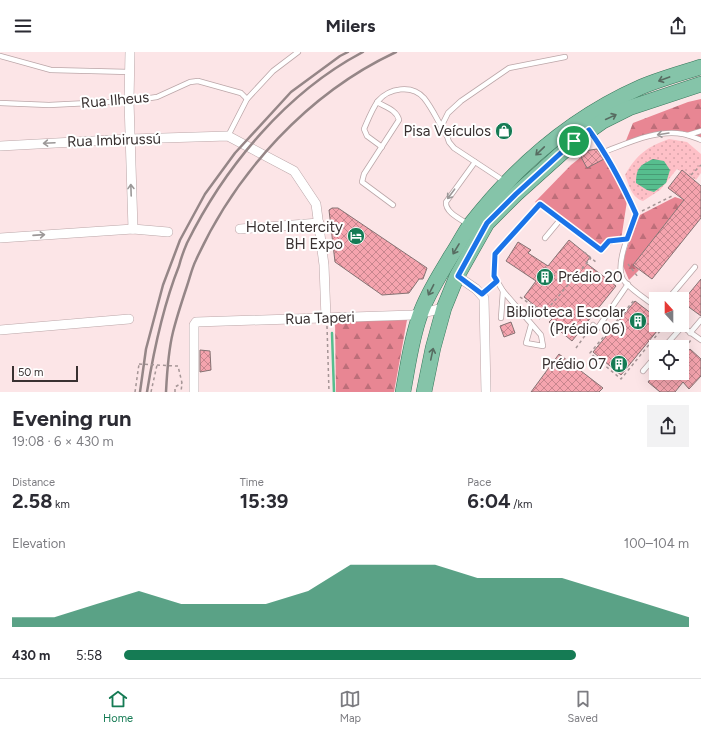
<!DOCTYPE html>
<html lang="en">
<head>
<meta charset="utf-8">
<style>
  :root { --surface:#fff; --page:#f2f2f3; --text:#2b2b33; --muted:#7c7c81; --line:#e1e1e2; --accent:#157b54 }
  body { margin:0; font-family:Figtree,sans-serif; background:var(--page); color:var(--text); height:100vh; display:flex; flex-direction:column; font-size:15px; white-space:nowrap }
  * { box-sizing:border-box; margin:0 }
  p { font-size:13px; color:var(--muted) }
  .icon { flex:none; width:22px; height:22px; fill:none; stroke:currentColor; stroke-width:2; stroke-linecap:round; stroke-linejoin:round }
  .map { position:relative; height:340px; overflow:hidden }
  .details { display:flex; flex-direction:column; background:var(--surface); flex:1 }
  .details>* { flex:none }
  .needle { width:26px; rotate:339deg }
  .controls { position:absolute; left:649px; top:240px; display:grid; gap:8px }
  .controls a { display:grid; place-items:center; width:40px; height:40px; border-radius:0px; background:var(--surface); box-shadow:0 4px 16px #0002; font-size:20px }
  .scale { position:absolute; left:12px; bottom:10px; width:66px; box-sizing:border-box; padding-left:4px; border:2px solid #393131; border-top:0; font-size:11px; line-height:14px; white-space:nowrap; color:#393131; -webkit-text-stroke:3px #fff; paint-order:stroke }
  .pin { position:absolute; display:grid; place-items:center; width:34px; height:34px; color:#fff; margin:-17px; border:2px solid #fff; border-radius:50%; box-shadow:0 1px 4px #0007 }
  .round { display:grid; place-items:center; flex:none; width:42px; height:42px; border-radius:0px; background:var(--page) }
  .overview { display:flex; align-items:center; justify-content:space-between; height:68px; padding:0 12px }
  h1 { font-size:22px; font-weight:700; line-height:30px }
  .stats { display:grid; grid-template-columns:repeat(3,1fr); gap:6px; height:68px; padding:4px 12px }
  .stats div { display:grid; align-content:center }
  .stats b { font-size:20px; font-weight:700 }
  .stats small { font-size:11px; font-weight:400 }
  .stats p { font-size:11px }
  .chart { height:112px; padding:8px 12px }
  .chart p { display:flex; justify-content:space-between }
  .chart svg { width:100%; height:72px; margin-top:4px; fill:var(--accent); opacity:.7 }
  ul { padding:0 12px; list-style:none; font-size:13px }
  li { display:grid; grid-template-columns:64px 48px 1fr; align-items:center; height:30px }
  li i { height:10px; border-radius:5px; background:var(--accent) }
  header { display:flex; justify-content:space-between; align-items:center; height:52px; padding:0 12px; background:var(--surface); font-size:18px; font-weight:700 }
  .dock { display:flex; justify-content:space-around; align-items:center; height:56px; border-top:1px solid var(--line); background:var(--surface); font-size:11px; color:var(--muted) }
  .dock a { display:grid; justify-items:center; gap:2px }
  .dock .current { color:var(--accent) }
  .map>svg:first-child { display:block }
  .forest { fill:url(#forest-firs) }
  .park { fill:url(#park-dots) }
  .water { fill:url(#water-rules) }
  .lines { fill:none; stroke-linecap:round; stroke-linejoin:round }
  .stream { stroke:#56be8e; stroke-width:2.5 }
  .building { fill:url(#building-cross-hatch); stroke:#857273 }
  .lane-casing { stroke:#bba6a8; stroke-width:6 }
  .street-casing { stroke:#bba6a8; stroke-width:10 }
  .primary-casing { stroke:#35775a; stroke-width:16 }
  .path { stroke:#a59596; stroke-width:1.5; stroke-dasharray:3 3; stroke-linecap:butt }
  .lane { stroke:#fff; stroke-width:4.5 }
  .street { stroke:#fff; stroke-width:9 }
  .primary { stroke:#85c4a9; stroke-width:15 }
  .rail { stroke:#958687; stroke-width:2.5 }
  .path-bridge { stroke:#a59596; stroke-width:1.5; stroke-dasharray:3 3; stroke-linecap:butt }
  .oneway { stroke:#576c61 }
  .oneway2 { stroke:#9c9898 }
  .route-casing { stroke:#fff; stroke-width:8 }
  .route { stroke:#1a73e8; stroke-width:5 }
  .labels { text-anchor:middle; stroke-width:4; stroke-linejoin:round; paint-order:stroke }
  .street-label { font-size:15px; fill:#393131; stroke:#fff }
  .poi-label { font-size:15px; fill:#393131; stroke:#fff; text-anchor:end }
</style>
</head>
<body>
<header><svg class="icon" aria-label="menu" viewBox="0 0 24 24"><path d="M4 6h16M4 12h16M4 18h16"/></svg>Milers<svg class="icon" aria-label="share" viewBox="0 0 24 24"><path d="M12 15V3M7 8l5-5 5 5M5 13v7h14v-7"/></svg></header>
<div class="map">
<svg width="701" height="340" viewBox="0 0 701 340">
  <defs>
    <pattern id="forest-firs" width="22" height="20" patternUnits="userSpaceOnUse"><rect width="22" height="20" fill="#e88693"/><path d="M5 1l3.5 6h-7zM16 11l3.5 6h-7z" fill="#bd6e79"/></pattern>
    <pattern id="park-dots" width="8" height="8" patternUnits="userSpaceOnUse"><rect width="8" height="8" fill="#fec0c7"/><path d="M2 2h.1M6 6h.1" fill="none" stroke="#daa5ab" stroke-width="1.8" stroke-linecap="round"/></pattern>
    <pattern id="water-rules" width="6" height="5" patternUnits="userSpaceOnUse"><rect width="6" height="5" fill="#56be8e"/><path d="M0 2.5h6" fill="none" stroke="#489b75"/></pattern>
    <pattern id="building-cross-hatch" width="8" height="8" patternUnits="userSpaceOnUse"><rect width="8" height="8" fill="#f5a4ae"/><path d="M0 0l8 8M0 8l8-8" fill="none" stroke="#c7868e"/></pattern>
  </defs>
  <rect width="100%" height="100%" fill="#fce5e7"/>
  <g class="forest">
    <path d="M701,47V86L684,80L665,79L625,91L633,71L688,50Z"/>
    <path d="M581,105L587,116L605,106L627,149L621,188L601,198L535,150L571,113Z"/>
    <path d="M675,145L684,148L633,213L639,218L629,228L623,214L625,202L638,164Z"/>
    <path d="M407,268L394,340H336L335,269Z"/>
  </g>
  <path class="park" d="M669,87L687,90L701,102V121L696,128L677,117L660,138L643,149C632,146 629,133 625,123C637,102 647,95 669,87Z"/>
  <path class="water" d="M653,107L664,109L670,118L666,131L654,140L647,138L636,131C636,116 640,113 653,107Z"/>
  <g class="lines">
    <path class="stream" d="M332,281L334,340"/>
  </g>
  <g class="building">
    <path d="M597,97L604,107L587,116L581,105L584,99Z"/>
    <path d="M682,118L701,134V166L652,227L633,213L684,148L668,136Z"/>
    <path d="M332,156H338L427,216L423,227H419L409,241L382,243L335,210L329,158Z"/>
    <path d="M569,188L590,205L586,211L616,234L572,289L549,270L552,267L524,245L536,229L506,209L518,190L531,198L528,201L548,214Z"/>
    <path d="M701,227V264L682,250Z"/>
    <path d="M635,249L656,265V273H662L621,323L593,300Z"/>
    <path d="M511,270L515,281L504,285L500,274Z"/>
    <path d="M690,297L701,307V324L689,337L683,330L675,340H660L648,330L655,321H682V307Z"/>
    <path d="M200,298L210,299L211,318L200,320Z"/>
    <path d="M559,302L603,336L599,340H531Z"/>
  </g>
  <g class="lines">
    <defs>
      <g id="lane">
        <path d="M0,4L51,18L130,20"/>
        <path d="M377,50C385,55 397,58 399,68L364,122L362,130L393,153"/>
        <path d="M0,51L49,53L129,49L157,45L190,30L198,29L241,41L247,47"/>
        <path d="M441,75L448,61L461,49L509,16L565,5"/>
        <path d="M591,81C609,106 624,134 636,162C631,177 612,217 625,230C633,239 646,247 656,255"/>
        <path d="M688,83L701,79"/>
        <path d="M228,84L247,47L273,19L298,0"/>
        <path d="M382,95L367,84L364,77C368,68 372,57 378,49C389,36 412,32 424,46C433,57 439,72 447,84L449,90L454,96L504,129"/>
        <path d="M604,100C628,91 657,77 683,82C689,83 695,86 701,88"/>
        <path d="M468,172C460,167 445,160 446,150L475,110"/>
        <path d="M545,186L560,168"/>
        <path d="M503,239L541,283L543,294L526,291L531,273"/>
        <path d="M482,242L497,229"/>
        <path d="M668,247L695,215"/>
        <path d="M501,266L503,239L494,224L495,202L540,152L601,198L609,189L627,187"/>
        <path d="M593,273L597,277L628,232"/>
        <path d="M680,273L701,288"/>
        <path d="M690,281L701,268"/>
        <path d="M664,295L682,275"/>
        <path d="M643,319L656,304"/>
      </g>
      <g id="street">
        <path d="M130,0L129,49L133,177"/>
        <path d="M0,94L130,87L228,84L294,119L316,152L324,213L326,266"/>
        <path d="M240,177L319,171"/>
        <path d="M0,186L133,177L168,180"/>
        <path d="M457,224L476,237L484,246L486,340"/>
        <path d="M0,278L129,267"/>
        <path d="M194,340V273L196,270L413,263L444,256"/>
      </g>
      <g id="primary">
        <path d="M403,340C408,314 411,288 420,263C427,242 440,223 451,204C458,194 463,183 470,173C515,115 573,65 641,35C660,27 681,21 701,15"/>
        <path d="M424,340L433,296L444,256L457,224L487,171L516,142L575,89L603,69L629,56L701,32"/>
      </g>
    </defs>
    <use href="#lane" class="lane-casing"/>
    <use href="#street" class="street-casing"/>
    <use href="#primary" class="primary-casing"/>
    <g class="path">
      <path d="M691,123L701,113"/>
      <path d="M642,159L674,143"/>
      <path d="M584,200L597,211"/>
      <path d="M628,212L638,225"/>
      <path d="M545,215L555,224"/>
      <path d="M520,245L537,257"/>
      <path d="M539,267L591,206"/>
      <path d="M327,274L329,340"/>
      <path d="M611,276L590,301L621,327L665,273"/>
      <path d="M618,283L611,276L635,247"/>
      <path d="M576,296L589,278"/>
      <path d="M687,300L684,297L691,288"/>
      <path d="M175,314H178L182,331L181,340"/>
      <path d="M135,340L139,312"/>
      <path d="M151,340L157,313"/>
      <path d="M175,340V335L182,331"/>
    </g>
    <use href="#lane" class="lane"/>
    <use href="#street" class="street"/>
    <use href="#primary" class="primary"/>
    <g class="rail">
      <path d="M140,340L146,297L163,233L180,188L205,142L235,101L291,40L340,4L348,0"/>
      <path d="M147,340C154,297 163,254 179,214C181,206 184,198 187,191C225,114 287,40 363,0"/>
      <path d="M166,340C167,320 168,300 173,280C177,264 182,249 187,234C190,225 192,216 196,208C236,120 308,41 396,0"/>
    </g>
    <path class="path-bridge" d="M139,312L175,314"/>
  </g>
  <defs><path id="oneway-shaft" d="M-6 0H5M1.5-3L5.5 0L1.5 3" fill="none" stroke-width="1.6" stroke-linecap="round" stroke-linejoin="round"/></defs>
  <g class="oneway">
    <use href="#oneway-shaft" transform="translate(664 27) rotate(160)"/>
    <use href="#oneway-shaft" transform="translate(611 65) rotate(-25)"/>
    <use href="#oneway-shaft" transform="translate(540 99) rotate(136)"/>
    <use href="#oneway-shaft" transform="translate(456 197) rotate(121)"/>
    <use href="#oneway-shaft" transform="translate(431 238) rotate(117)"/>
    <use href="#oneway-shaft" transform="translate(432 302) rotate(-78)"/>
  </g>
  <g class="oneway2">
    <use href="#oneway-shaft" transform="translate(663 82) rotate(171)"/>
    <use href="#oneway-shaft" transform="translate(49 91) rotate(177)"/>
    <use href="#oneway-shaft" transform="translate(131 138) rotate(-92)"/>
    <use href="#oneway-shaft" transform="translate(451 142) rotate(127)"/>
    <use href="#oneway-shaft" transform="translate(39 183) rotate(-4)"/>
  </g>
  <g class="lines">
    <defs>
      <path id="route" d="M589,78C608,104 623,133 636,162L627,187L609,189L601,198L540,152L495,202L494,224L497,229L482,242L458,224L487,171L516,142L574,89Z"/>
    </defs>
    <use href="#route" class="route-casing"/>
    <use href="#route" class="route"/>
  </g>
  <defs>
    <symbol id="shop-disc" viewBox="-11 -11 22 22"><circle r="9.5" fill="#157b54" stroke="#fff"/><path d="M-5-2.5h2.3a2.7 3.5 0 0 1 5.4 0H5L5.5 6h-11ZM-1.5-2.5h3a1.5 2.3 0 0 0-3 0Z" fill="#fff"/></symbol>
    <symbol id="hotel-disc" viewBox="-11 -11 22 22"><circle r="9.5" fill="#157b54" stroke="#fff"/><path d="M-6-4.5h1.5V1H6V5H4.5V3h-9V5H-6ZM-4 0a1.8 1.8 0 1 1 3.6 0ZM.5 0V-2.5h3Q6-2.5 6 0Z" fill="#fff"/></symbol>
    <symbol id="building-disc" viewBox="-11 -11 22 22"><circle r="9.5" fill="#157b54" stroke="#fff"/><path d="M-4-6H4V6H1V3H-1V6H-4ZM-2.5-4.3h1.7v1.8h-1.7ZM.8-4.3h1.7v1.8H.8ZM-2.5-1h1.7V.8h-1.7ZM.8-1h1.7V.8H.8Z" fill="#fff"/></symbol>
  </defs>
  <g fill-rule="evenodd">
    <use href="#shop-disc" x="494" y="69" width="20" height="20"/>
    <use href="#hotel-disc" x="346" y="174" width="20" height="20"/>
    <use href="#building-disc" x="535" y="215" width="20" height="20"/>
    <use href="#building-disc" x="628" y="259" width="20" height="20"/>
    <use href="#building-disc" x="609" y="302" width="20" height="20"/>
  </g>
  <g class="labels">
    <g class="street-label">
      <text transform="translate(115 48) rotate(-5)" y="5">Rua Ilheus</text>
      <text transform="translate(114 88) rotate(-2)" y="5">Rua Imbirussú</text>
      <text transform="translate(320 266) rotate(-2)" y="5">Rua Taperi</text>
    </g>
    <g class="poi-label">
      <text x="491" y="84">Pisa Veículos</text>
      <text x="343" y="180">Hotel Intercity<tspan x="343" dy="17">BH Expo</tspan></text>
      <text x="558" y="230" text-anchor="start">Prédio 20</text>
      <text x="625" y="265">Biblioteca Escolar<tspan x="625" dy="17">(Prédio 06)</tspan></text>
      <text x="606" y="317">Prédio 07</text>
    </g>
  </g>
</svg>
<div class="controls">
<a><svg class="needle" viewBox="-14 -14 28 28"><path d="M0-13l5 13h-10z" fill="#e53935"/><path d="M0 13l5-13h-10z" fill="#7c7c81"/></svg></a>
<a><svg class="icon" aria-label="locate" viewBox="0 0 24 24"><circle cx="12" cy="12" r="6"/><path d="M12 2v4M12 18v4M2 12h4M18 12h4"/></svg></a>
</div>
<div class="scale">50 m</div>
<div class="pin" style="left:574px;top:89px;background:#1e9e55"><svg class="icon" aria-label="arrive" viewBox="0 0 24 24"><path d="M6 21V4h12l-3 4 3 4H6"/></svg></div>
</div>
<section class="details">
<div class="overview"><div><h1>Evening run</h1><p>19:08 · 6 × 430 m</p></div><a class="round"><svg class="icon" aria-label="share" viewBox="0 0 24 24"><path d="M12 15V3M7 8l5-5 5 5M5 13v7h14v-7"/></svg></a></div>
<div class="stats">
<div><p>Distance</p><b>2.58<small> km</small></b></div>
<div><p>Time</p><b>15:39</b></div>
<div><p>Pace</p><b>6:04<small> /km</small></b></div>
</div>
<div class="chart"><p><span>Elevation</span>100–104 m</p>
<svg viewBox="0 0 160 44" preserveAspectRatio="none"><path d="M0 44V38L10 38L20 30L30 22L40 30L50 30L60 30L70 22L80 6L90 6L100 6L110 14L120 14L130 14L140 22L150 30L160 38V44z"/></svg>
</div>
<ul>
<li><b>430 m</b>5:58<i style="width:80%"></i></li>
</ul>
</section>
<nav class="dock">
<a class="current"><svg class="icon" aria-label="home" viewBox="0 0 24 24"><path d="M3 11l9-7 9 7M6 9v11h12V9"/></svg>Home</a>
<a><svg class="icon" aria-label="map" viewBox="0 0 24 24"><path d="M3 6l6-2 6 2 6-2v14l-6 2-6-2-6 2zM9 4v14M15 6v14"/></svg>Map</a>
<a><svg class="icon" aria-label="saved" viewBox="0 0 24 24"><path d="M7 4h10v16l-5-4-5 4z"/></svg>Saved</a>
</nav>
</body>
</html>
